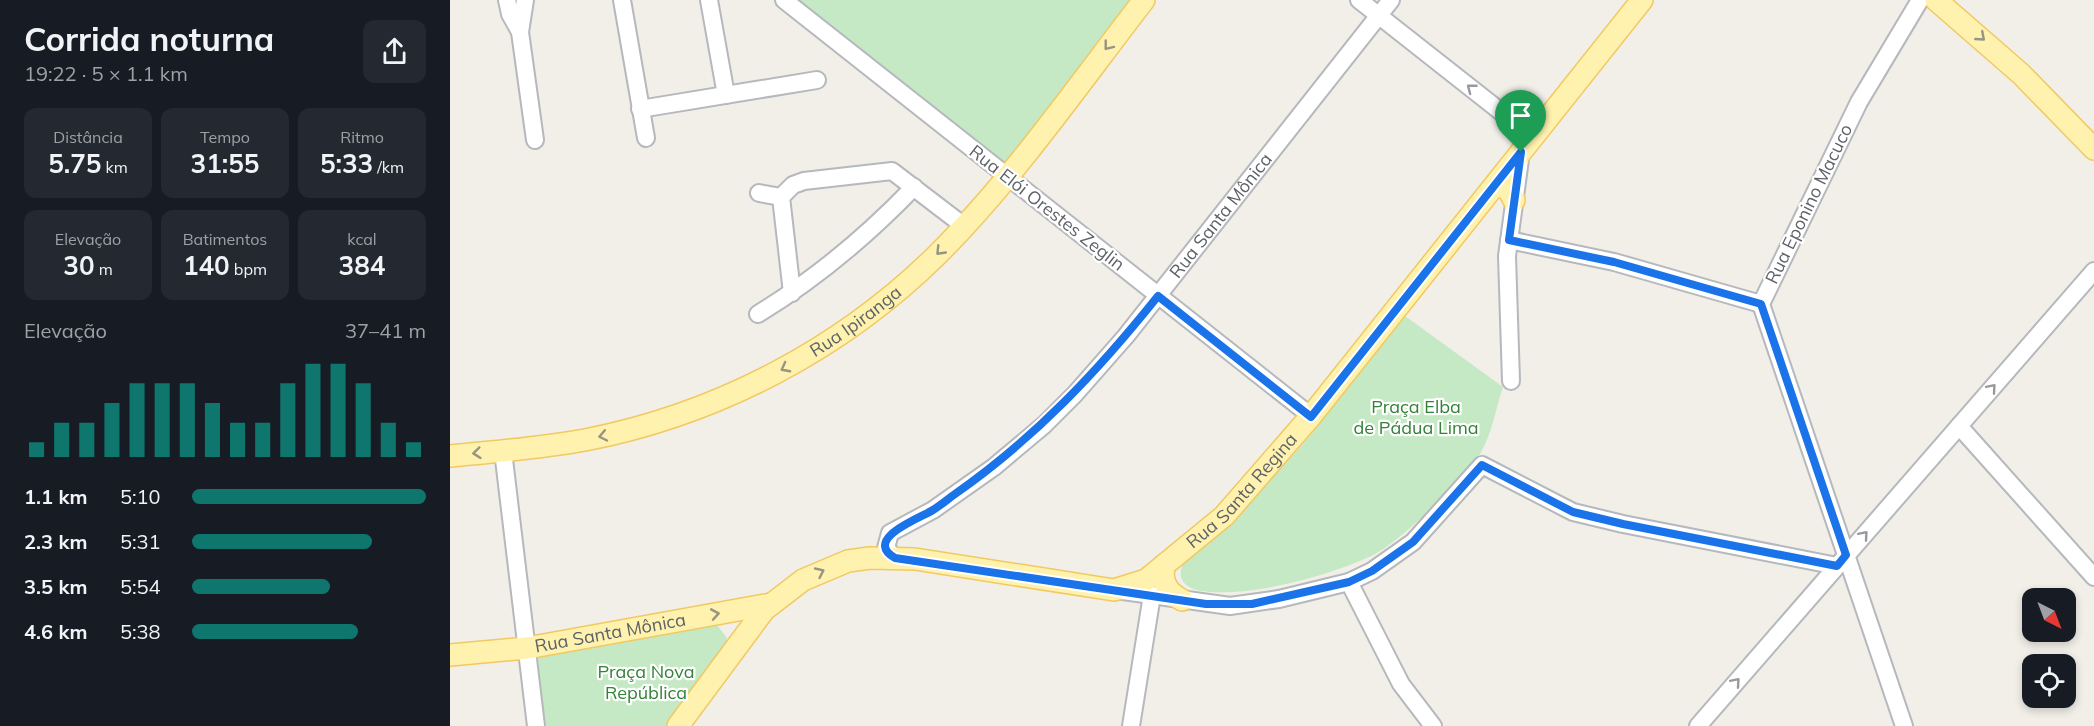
<!DOCTYPE html>
<html lang="pt">
<head>
<meta charset="utf-8">
<style>
  :root { --surface:#171b24; --page:#242831; --text:#f1f3f6; --muted:#9ea1a6; --accent:#0f766e }
  body { margin:0; font-family:Mulish,sans-serif; background:var(--page); color:var(--text); height:100vh; display:flex; flex-direction:column; font-size:22px; white-space:nowrap }
  * { box-sizing:border-box; margin:0 }
  p { font-size:20px; color:var(--muted) }
  .icon { flex:none; width:33px; height:33px; fill:none; stroke:currentColor; stroke-width:2; stroke-linecap:round; stroke-linejoin:round }
  .map { position:relative; flex:1; overflow:hidden }
  .sheet { display:flex; flex-direction:column; background:var(--surface); width:450px }
  .sheet>* { flex:none }
  .needle { width:39px; rotate:138deg }
  .buttons { position:absolute; left:1572px; top:588px; display:grid; gap:12px }
  .buttons a { display:grid; place-items:center; width:54px; height:54px; border-radius:12px; background:var(--surface); box-shadow:0 3px 9px #0003; font-size:30px }
  .pin { position:absolute; display:grid; place-items:center; width:51px; height:51px; color:#fff; margin:-62px -26px; border-radius:50% 50% 50% 0; rotate:-45deg; box-shadow:0 0 6px #0007 }
  .pin .icon { rotate:45deg }
  .round { display:grid; place-items:center; flex:none; width:63px; height:63px; border-radius:12px; background:var(--page) }
  .summary { display:flex; align-items:center; justify-content:space-between; height:102px; padding:0 24px }
  h1 { font-size:33px; font-weight:700; line-height:45px }
  .figures { display:grid; grid-template-columns:repeat(3,1fr); gap:9px; height:102px; padding:6px 24px }
  .figures div { display:grid; align-content:center; border-radius:12px; background:var(--page); text-align:center }
  .figures b { font-size:26px; font-weight:700 }
  .figures small { font-size:16px; font-weight:400 }
  .figures p { font-size:16px }
  .chart { height:168px; padding:12px 24px }
  .chart p { display:flex; justify-content:space-between }
  .chart svg { width:100%; height:108px; margin-top:6px; stroke:var(--accent); stroke-width:6 }
  ul { padding:0 24px; list-style:none; font-size:20px }
  li { display:grid; grid-template-columns:96px 72px 1fr; align-items:center; height:45px }
  li i { height:15px; border-radius:8px; background:var(--accent) }
  main { display:flex; flex:1; min-height:0 }
  .map>svg:first-child { display:block }
  .green { fill:#c5e8c5 }
  .lines { fill:none; stroke-linecap:round; stroke-linejoin:round }
  .minor-casing { stroke:#b5b8bc; stroke-width:20 }
  .major-casing { stroke:#f2c960; stroke-width:24 }
  .minor { stroke:#fff; stroke-width:16 }
  .major { stroke:#fff2af; stroke-width:21 }
  .oneway { stroke:#979581 }
  .oneway2 { stroke:#979a9d }
  .route-casing { stroke:#fff; stroke-width:12 }
  .route { stroke:#1a73e8; stroke-width:8 }
  .labels { text-anchor:middle; stroke-width:4.5; stroke-linejoin:round; paint-order:stroke }
  .street-label { font-size:18px; fill:#5f6368; stroke:#fff }
  .park-label { font-size:18px; fill:#348238; stroke:#fff }
</style>
</head>
<body>
<main>
<section class="sheet">
<div class="summary"><div><h1>Corrida noturna</h1><p>19:22 · 5 × 1.1 km</p></div><a class="round"><svg class="icon" aria-label="share" viewBox="0 0 24 24"><path d="M12 15V3M7 8l5-5 5 5M5 13v7h14v-7"/></svg></a></div>
<div class="figures">
<div><p>Distância</p><b>5.75<small> km</small></b></div>
<div><p>Tempo</p><b>31:55</b></div>
<div><p>Ritmo</p><b>5:33<small> /km</small></b></div>
</div>
<div class="figures">
<div><p>Elevação</p><b>30<small> m</small></b></div>
<div><p>Batimentos</p><b>140<small> bpm</small></b></div>
<div><p>kcal</p><b>384</b></div>
</div>
<div class="chart"><p><span>Elevação</span>37–41 m</p>
<svg viewBox="0 0 160 44" preserveAspectRatio="none"><path d="M5 44V38M15 44V30M25 44V30M35 44V22M45 44V14M55 44V14M65 44V14M75 44V22M85 44V30M95 44V30M105 44V14M115 44V6M125 44V6M135 44V14M145 44V30M155 44V38"/></svg>
</div>
<ul>
<li><b>1.1 km</b>5:10<i style="width:100%"></i></li>
<li><b>2.3 km</b>5:31<i style="width:77%"></i></li>
<li><b>3.5 km</b>5:54<i style="width:59%"></i></li>
<li><b>4.6 km</b>5:38<i style="width:71%"></i></li>
</ul>
</section>
<div class="map">
<svg width="1644" height="726" viewBox="0 0 1644 726">
  <rect width="100%" height="100%" fill="#f1efe8"/>
  <g class="green">
    <path d="M348,0H683L555,163Z"/>
    <path d="M955,316L1053,387C1046,407 1042,434 1031,452C1015,478 952,540 925,554C883,575 799,598 752,591C735,589 724,577 735,561L812,489L854,443Z"/>
    <path d="M267,625L277,638L276,647L220,726H94L88,657Z"/>
  </g>
  <g class="lines">
    <defs>
      <g id="minor">
        <path d="M57,0L60,14L70,32"/>
        <path d="M75,0L70,32L85,140"/>
        <path d="M172,0L196,138"/>
        <path d="M259,0L276,95"/>
        <path d="M334,0L861,416"/>
        <path d="M909,0L1083,137"/>
        <path d="M190,109L367,80"/>
        <path d="M309,193L331,197"/>
        <path d="M1059,240L1164,262L1311,304"/>
        <path d="M342,293L331,197L343,185L354,181L442,171L514,226"/>
        <path d="M308,314C367,278 416,237 464,187"/>
        <path d="M1061,381L1057,256L1071,152"/>
        <path d="M1509,426L1644,577"/>
        <path d="M53,451L86,726"/>
        <path id="s1" d="M445,558L436,548L440,533L483,510L544,467L594,425L625,394L676,336L941,0"/>
        <path d="M899,582L951,684L983,726"/>
        <path d="M666,590L780,606L829,599L899,582L922,571L963,542L1032,465L1123,512L1173,524L1387,566"/>
        <path d="M681,726L702,595"/>
        <path d="M1248,726L1644,271"/>
        <path d="M1454,726L1311,304L1409,102L1470,0"/>
      </g>
      <g id="major">
        <path d="M1486,0L1571,74L1644,149"/>
        <path d="M1046,185L1058,189L1064,200"/>
        <path id="s2" d="M0,456C45,452 91,448 135,440C268,414 392,349 488,254C563,179 629,84 694,0"/>
        <path d="M714,565C711,582 717,592 732,600"/>
        <path id="s3" d="M0,655L77,648L321,604"/>
        <path id="s4" d="M228,726L314,610L353,580L398,561L420,558L465,559L664,590L696,580L774,516L861,416L1192,0"/>
      </g>
    </defs>
    <use href="#minor" class="minor-casing"/>
    <use href="#major" class="major-casing"/>
    <use href="#minor" class="minor"/>
    <use href="#major" class="major"/>
  </g>
  <defs><path id="oneway-chevron" d="M-2-3.5L2.5 0L-2 3.5" fill="none" stroke-width="1.6" stroke-linecap="round" stroke-linejoin="round" transform="scale(1.5)"/></defs>
  <g class="oneway">
    <use href="#oneway-chevron" transform="translate(1531 37) rotate(41)"/>
    <use href="#oneway-chevron" transform="translate(658 46) rotate(128)"/>
    <use href="#oneway-chevron" transform="translate(490 251) rotate(134)"/>
    <use href="#oneway-chevron" transform="translate(335 368) rotate(152)"/>
    <use href="#oneway-chevron" transform="translate(153 436) rotate(168)"/>
    <use href="#oneway-chevron" transform="translate(27 453) rotate(174)"/>
    <use href="#oneway-chevron" transform="translate(370 572) rotate(-25)"/>
    <use href="#oneway-chevron" transform="translate(265 614) rotate(-10)"/>
  </g>
  <g class="oneway2">
    <use href="#oneway-chevron" transform="translate(1021 88) rotate(-142)"/>
    <use href="#oneway-chevron" transform="translate(1542 388) rotate(-49)"/>
    <use href="#oneway-chevron" transform="translate(1414 535) rotate(-49)"/>
    <use href="#oneway-chevron" transform="translate(1286 682) rotate(-49)"/>
  </g>
  <g class="lines">
    <defs>
      <path id="route" d="M1071,152L1059,240L1164,262L1311,304L1396,555L1387,566L1173,524L1123,512L1032,465L963,542L922,571L899,582L802,604H756L445,558C412,539 470,518 483,510C491,505 498,499 505,494C585,438 648,371 708,296L861,417Z"/>
    </defs>
    <use href="#route" class="route-casing"/>
    <use href="#route" class="route"/>
  </g>
  <g class="labels">
    <g class="street-label">
      <text transform="translate(1359 204) rotate(-64)" y="6">Rua Eponino Macuco</text>
      <text transform="translate(597 208) rotate(38)" y="6">Rua Elói Orestes Zeglin</text>
      <text dy="6" stroke="none"><textPath href="#s1" startOffset="492">Rua Santa Mônica</textPath></text>
      <text dy="6" stroke="none"><textPath href="#s2" startOffset="434">Rua Ipiranga</textPath></text>
      <text dy="6" stroke="none"><textPath href="#s4" startOffset="676">Rua Santa Regina</textPath></text>
      <text dy="6" stroke="none"><textPath href="#s3" startOffset="162">Rua Santa Mônica</textPath></text>
    </g>
    <g class="park-label">
      <text x="966" y="413">Praça Elba<tspan x="966" dy="21">de Pádua Lima</tspan></text>
      <text x="196" y="678">Praça Nova<tspan x="196" dy="21">República</tspan></text>
    </g>
  </g>
</svg>
<div class="buttons">
<a><svg class="needle" viewBox="-14 -14 28 28"><path d="M0-13l5 13h-10z" fill="#e53935"/><path d="M0 13l5-13h-10z" fill="#9ea1a6"/></svg></a>
<a><svg class="icon" aria-label="locate" viewBox="0 0 24 24"><circle cx="12" cy="12" r="6"/><path d="M12 2v4M12 18v4M2 12h4M18 12h4"/></svg></a>
</div>
<div class="pin" style="left:1071px;top:152px;background:#1e9e55"><svg class="icon" aria-label="arrive" viewBox="0 0 24 24"><path d="M6 21V4h12l-3 4 3 4H6"/></svg></div>
</div>
</main>
</body>
</html>
